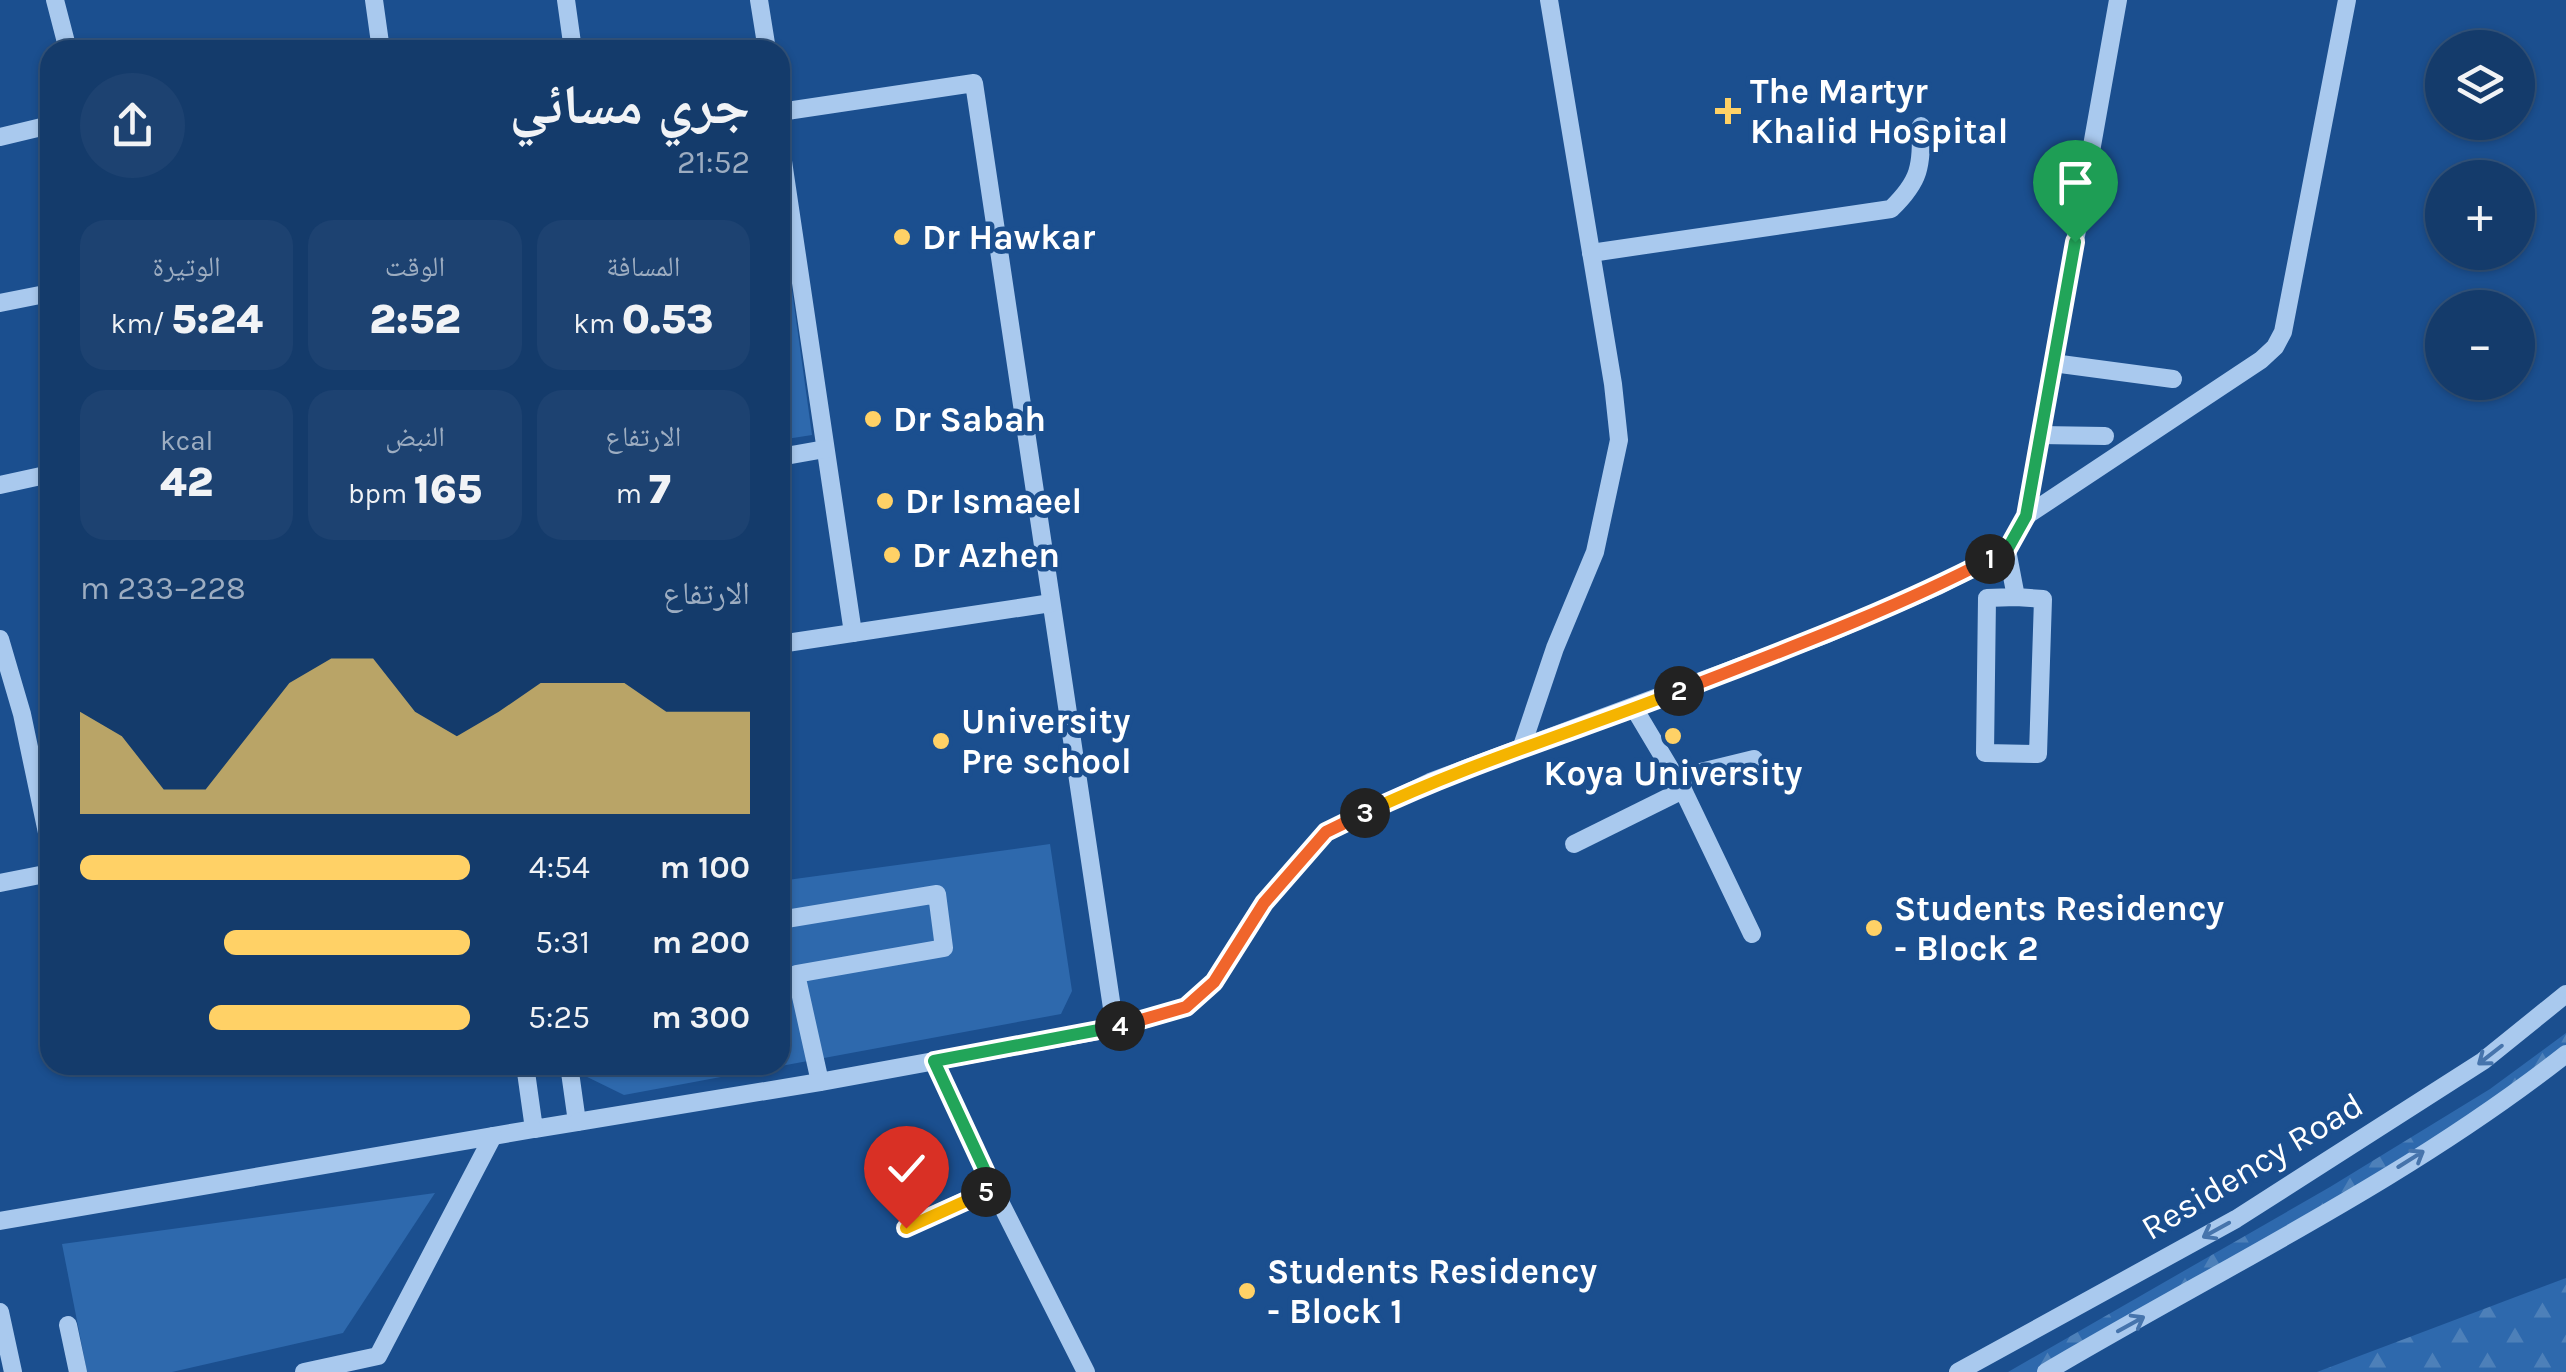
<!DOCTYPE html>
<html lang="ar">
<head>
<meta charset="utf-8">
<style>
  :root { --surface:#143b6b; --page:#1d4271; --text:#f1f3f6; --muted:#9dadc1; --line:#33557e; --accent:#ffd166 }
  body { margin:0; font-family:Karla,"Noto Naskh Arabic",sans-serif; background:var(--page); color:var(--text); direction:rtl; height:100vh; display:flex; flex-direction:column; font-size:38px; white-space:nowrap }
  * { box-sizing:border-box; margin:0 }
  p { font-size:32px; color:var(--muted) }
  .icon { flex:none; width:55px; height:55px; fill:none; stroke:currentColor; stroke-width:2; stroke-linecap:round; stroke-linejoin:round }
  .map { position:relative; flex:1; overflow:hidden; direction:ltr }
  .panel { position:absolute; left:40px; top:40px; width:750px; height:1035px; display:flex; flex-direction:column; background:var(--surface); border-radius:30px; box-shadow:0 2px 8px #0004,0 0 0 2px var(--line); direction:rtl }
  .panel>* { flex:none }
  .controls { position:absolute; left:2425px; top:30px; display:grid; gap:20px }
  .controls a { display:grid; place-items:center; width:110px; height:110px; border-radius:50%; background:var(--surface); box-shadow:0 2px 8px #0004,0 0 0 2px var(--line); font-size:50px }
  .pin { position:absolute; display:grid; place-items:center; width:85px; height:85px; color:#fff; margin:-102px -42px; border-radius:50% 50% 50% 0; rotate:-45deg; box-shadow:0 0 10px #0007 }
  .pin .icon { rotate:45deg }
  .km { position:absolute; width:50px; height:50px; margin:-25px; border-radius:50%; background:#222; color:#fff; font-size:28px; line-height:50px; text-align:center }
  .round { display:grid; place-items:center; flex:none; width:105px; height:105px; border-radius:52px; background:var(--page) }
  .headline { display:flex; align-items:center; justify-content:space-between; height:170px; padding:0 40px }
  h1 { font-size:55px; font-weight:800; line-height:75px }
  .stats { display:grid; grid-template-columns:repeat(3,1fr); gap:15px; height:170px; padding:10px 40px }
  .stats div { display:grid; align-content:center; border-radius:25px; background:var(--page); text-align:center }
  .stats b { font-size:42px; font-weight:800 }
  .stats small { font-size:28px; font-weight:400 }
  .stats p { font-size:28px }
  .chart { height:280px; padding:20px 40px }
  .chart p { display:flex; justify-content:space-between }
  .chart svg { width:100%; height:180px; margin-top:10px; fill:var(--accent); opacity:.7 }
  ul { padding:0 40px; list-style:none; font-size:32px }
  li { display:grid; grid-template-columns:160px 120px 1fr; align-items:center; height:75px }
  li i { height:25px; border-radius:12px; background:var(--accent) }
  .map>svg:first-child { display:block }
  .green { fill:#2e69ad }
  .forest { fill:url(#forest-firs) }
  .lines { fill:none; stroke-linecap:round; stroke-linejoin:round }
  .minor { stroke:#a9c9ee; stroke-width:18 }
  .oneway { stroke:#4674ac }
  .split-1-casing { stroke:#fff; stroke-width:20 }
  .split-2-casing { stroke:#fff; stroke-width:20 }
  .split-3-casing { stroke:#fff; stroke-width:20 }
  .split-4-casing { stroke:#fff; stroke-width:20 }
  .split-5-casing { stroke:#fff; stroke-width:20 }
  .split-6-casing { stroke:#fff; stroke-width:20 }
  .split-1 { stroke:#22a559; stroke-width:12 }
  .split-2 { stroke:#f0652b; stroke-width:12 }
  .split-3 { stroke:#f5b400; stroke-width:12 }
  .split-4 { stroke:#f0652b; stroke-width:12 }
  .split-5 { stroke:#22a559; stroke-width:12 }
  .split-6 { stroke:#f5b400; stroke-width:12 }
  .poi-dot { fill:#ffd166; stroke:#1b4f8f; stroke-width:4 }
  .labels { text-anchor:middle; stroke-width:9; stroke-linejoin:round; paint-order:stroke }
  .poi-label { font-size:35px; font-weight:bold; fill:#fff; stroke:#1b4f8f; text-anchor:start }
  .street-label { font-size:35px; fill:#fff; stroke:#1b4f8f }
</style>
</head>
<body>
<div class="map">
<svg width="2566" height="1372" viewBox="0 0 2566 1372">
  <defs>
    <pattern id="forest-firs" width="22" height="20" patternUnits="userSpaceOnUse" patternTransform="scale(2.5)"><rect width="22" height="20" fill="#2e69ad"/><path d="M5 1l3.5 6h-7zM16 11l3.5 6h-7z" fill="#4d80b9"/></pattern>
  </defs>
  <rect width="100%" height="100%" fill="#1b4f8f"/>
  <g class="green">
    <path d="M787,254L812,435L780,440V255Z"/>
    <path d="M1050,844L1072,991L1061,1014L624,1095L577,1072L576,1065H780V881Z"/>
    <path d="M435,1193L343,1333L172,1372H87L62,1244Z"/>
  </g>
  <g class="forest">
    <path d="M2566,1033V1054L2518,1090L2042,1372H2008L2330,1187L2490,1089Z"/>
    <path d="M2566,1278V1372H2317Z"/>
  </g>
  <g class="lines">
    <g class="minor">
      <path d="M55,0L68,50"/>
      <path d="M374,0L381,50"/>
      <path d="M566,0L573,50"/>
      <path d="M759,0L767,50"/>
      <path d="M780,112L974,83L1115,1028"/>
      <path d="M0,137L50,125"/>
      <path d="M780,141L853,633"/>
      <path d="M1591,253L1891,209C1921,180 1921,167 1921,126"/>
      <path d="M0,303L50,293"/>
      <path d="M2053,363L2173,379"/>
      <path d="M2040,435L2105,436"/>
      <path d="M780,457L825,449"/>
      <path d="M0,485L50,474"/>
      <path d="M2026,516L2261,360L2275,347L2283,332L2347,0"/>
      <path d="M2007,550L2016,597L1987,598L1985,753L2038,754L2043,599L2016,597"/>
      <path d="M0,639L22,714L50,847"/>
      <path d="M780,644L1051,603"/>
      <path d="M1634,708L1683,790L1752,934"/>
      <path d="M1522,746L1555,648L1595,552L1619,440L1613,384L1549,0"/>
      <path d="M1676,778L1754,759"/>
      <path d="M1574,844L1683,790"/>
      <path d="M0,883L50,873"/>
      <path d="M780,920L937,894L944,948L796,974L820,1082"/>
      <path d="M934,1061L993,1188L1086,1372"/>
      <path d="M525,1065L534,1129L577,1122L569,1065"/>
      <path d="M577,1122L820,1082L1115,1028L1186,1007L1214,982L1264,903L1326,832L1430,782L1827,634L1938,586L2007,550L2026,516L2118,0"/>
      <path d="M0,1221L534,1129"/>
      <path d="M906,1228L993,1188"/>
      <path d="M0,1312L13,1372"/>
      <path d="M68,1325L78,1372"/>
      <path d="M304,1372L378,1356L493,1136"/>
      <path d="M1958,1372L2236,1219L2483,1061L2566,994"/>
      <path d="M2046,1372C2220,1269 2406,1180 2566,1054"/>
    </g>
  </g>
  <defs><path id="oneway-shaft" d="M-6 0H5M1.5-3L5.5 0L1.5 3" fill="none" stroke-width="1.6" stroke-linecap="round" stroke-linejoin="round" transform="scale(2.5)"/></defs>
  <g class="oneway">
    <use href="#oneway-shaft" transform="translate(2490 1055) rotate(142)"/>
    <use href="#oneway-shaft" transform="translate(2411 1159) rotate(-32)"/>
    <use href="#oneway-shaft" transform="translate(2216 1230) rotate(151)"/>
    <use href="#oneway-shaft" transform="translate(2131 1324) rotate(-29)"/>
  </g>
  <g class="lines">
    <defs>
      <path id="split-1" d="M1990,559L2007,550L2026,516L2075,242"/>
      <path id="split-2" d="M1679,691C1784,650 1890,611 1990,559"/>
      <path id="split-3" d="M1365,813C1467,764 1574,732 1679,691"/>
      <path id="split-4" d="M1120,1026L1186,1007L1214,982L1264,903L1326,832L1365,813"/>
      <path id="split-5" d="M986,1192L993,1188L934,1061L1120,1026"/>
      <path id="split-6" d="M906,1228L986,1192"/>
    </defs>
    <use href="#split-1" class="split-1-casing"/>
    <use href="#split-2" class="split-2-casing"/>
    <use href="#split-3" class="split-3-casing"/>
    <use href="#split-4" class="split-4-casing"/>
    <use href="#split-5" class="split-5-casing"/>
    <use href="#split-6" class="split-6-casing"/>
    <use href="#split-1" class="split-1"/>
    <use href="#split-2" class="split-2"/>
    <use href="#split-3" class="split-3"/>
    <use href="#split-4" class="split-4"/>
    <use href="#split-5" class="split-5"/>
    <use href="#split-6" class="split-6"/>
  </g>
  <g class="poi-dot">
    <path d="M1723 96h10v10h10v10h-10v10h-10v-10h-10v-10h10z"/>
    <circle cx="902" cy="237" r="10"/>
    <circle cx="873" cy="419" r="10"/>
    <circle cx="885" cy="501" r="10"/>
    <circle cx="892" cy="555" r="10"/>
    <circle cx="1673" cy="736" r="10"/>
    <circle cx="941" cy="741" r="10"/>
    <circle cx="1874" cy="928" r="10"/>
    <circle cx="1247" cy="1291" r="10"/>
  </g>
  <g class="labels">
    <g class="poi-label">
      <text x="1750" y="103">The Martyr<tspan x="1750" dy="40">Khalid Hospital</tspan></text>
      <text x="922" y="249">Dr Hawkar</text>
      <text x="893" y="431">Dr Sabah</text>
      <text x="905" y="513">Dr Ismaeel</text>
      <text x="912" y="567">Dr Azhen</text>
      <text x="961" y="733">University<tspan x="961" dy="40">Pre school</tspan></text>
      <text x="1673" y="785" text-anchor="middle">Koya University</text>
      <text x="1894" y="920">Students Residency<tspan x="1894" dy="40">- Block 2</tspan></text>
      <text x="1267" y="1283">Students Residency<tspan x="1267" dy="40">- Block 1</tspan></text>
    </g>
    <g class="street-label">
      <text transform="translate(2252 1166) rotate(-31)" y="12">Residency Road</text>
    </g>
  </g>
</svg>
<div class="controls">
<a><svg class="icon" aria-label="layers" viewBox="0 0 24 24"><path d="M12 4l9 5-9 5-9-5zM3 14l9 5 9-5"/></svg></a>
<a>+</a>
<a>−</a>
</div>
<div class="pin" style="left:2075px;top:242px;background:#1e9e55"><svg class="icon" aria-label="arrive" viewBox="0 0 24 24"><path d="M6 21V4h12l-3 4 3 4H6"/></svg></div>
<div class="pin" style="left:906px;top:1228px;background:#d93025"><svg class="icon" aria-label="check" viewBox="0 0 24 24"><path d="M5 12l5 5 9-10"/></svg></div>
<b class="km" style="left:1990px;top:559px">1</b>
<b class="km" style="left:1679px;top:691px">2</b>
<b class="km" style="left:1365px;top:813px">3</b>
<b class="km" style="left:1120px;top:1026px">4</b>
<b class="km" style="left:986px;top:1192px">5</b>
<section class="panel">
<div class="headline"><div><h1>جري مسائي</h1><p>21:52</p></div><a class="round"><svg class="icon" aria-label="share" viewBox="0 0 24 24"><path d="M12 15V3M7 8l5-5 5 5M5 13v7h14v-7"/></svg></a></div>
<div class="stats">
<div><p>المسافة</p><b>0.53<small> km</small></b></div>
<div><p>الوقت</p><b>2:52</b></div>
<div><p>الوتيرة</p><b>5:24<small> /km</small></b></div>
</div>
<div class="stats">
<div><p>الارتفاع</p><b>7<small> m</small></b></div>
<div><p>النبض</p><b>165<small> bpm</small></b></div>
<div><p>kcal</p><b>42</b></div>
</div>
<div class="chart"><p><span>الارتفاع</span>228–233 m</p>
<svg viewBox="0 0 160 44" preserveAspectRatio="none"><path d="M0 44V19L10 25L20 38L30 38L40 25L50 12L60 6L70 6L80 19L90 25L100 19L110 12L120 12L130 12L140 19L150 19L160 19V44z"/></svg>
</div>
<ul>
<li><b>100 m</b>4:54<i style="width:100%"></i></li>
<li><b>200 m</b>5:31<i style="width:63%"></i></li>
<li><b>300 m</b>5:25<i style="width:67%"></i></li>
</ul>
</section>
</div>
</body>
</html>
